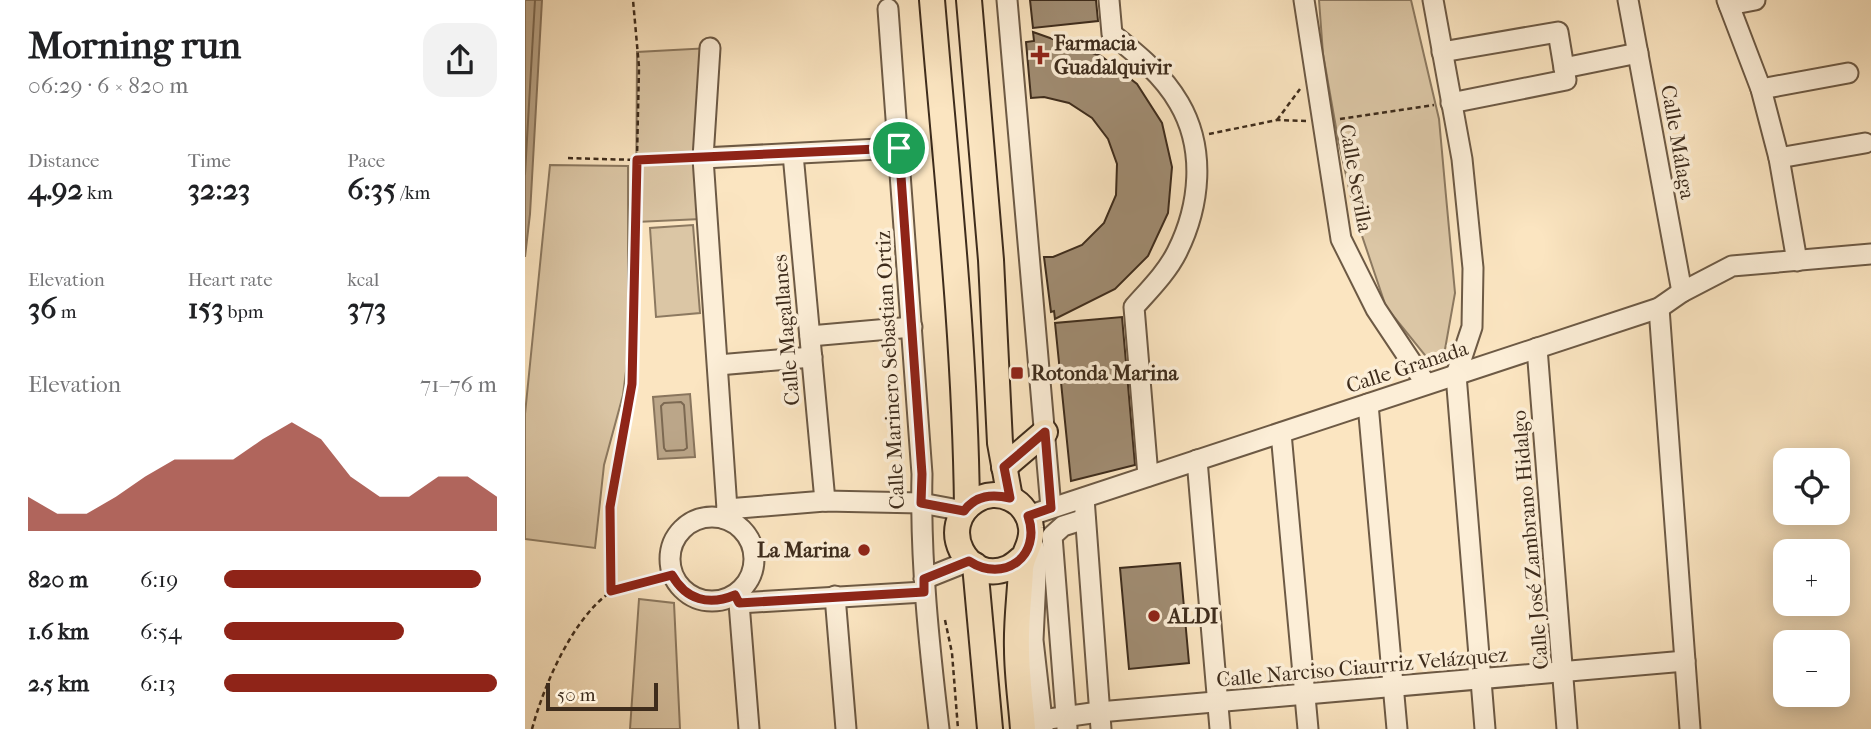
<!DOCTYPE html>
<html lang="en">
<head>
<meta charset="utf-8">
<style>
  :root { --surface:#fff; --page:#f2f2f2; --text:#202124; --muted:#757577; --accent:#8f2418 }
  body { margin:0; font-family:"IM FELL French Canon",serif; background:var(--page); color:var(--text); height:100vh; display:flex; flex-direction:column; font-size:26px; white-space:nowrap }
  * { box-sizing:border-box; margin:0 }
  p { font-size:23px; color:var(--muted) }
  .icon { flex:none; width:38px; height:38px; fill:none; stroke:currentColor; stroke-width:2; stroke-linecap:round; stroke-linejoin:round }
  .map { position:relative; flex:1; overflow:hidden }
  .panel { display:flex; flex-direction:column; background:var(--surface); width:525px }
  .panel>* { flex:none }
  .controls { position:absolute; left:1248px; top:448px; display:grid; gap:14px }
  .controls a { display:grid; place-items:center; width:77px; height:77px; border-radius:14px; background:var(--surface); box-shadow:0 4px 18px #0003; font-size:35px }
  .scale { position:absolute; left:21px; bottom:18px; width:112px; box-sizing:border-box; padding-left:7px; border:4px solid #3e2c1c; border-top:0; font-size:19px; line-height:24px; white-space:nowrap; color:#3e2c1c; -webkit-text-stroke:5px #fceed7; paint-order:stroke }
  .pin { position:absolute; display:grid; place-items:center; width:60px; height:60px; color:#fff; margin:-30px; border:4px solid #fff; border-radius:50%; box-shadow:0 2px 7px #0007 }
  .round { display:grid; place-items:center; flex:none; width:74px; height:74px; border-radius:21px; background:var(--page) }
  .head { display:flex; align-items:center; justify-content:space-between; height:119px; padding:0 28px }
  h1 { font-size:38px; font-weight:700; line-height:52px }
  .figures { display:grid; grid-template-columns:repeat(3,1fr); gap:10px; height:119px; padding:7px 28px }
  .figures div { display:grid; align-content:center }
  .figures b { font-size:30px; font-weight:700 }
  .figures small { font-size:19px; font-weight:400 }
  .figures p { font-size:19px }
  .chart { height:196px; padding:14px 28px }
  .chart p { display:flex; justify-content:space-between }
  .chart svg { width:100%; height:126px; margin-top:7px; fill:var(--accent); opacity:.7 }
  ul { padding:0 28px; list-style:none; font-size:23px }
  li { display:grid; grid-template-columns:112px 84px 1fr; align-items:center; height:52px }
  li i { height:18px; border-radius:9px; background:var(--accent) }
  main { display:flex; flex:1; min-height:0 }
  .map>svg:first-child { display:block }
  .green { fill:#dbc6a5; stroke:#8c7960; stroke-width:2 }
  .water { fill:#bba689; stroke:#89755d; stroke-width:2 }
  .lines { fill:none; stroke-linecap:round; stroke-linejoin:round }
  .shore { stroke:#7c6952; stroke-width:2 }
  .building { fill:#a08c72; stroke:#3e2c1c; stroke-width:2 }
  .minor-casing { stroke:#6d5a45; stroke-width:23 }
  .major-casing { stroke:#3e2c1c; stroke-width:28 }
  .path { stroke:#3e2c1c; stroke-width:2.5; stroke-dasharray:5 3.5; stroke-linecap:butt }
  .minor { stroke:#fceed7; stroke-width:19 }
  .major { stroke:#fbe5c1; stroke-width:24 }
  .route-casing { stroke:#fff; stroke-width:14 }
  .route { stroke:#8f2418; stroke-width:9 }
  .poi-dot { fill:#8f2418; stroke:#fceed7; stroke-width:2.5 }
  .labels { text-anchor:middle; stroke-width:7; stroke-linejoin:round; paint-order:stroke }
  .poi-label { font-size:21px; font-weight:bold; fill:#3e2c1c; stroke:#fceed7; text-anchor:start }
  .street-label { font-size:21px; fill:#3e2c1c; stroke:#fceed7 }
</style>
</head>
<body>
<main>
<section class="panel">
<div class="head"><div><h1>Morning run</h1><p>06:29 · 6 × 820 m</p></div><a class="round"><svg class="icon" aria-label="share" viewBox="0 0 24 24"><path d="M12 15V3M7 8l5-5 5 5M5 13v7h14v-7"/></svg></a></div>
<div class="figures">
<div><p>Distance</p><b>4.92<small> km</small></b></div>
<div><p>Time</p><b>32:23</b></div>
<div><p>Pace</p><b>6:35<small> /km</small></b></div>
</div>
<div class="figures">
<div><p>Elevation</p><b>36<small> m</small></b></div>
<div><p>Heart rate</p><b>153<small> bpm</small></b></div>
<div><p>kcal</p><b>373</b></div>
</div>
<div class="chart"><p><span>Elevation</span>71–76 m</p>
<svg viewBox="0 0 160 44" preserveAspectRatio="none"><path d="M0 44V32L10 38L20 38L30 32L40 25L50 19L60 19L70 19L80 12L90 6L100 12L110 25L120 32L130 32L140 25L150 25L160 32V44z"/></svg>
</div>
<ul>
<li><b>820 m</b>6:19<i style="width:94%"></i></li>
<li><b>1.6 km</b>6:54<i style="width:66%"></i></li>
<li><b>2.5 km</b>6:13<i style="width:100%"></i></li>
</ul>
</section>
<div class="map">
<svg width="1346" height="729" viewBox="0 0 1346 729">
  <rect width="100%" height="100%" fill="#fbe5c1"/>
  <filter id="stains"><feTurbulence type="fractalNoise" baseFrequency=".00286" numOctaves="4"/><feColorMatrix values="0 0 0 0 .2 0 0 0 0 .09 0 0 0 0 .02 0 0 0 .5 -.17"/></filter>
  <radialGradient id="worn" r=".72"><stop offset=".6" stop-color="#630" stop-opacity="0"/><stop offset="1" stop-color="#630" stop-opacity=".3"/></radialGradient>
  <g class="green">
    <path d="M794,0H886L914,119L921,196L930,293L919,355L903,359L861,307L830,215L813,139L798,54Z"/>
    <path d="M185,48L176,219L111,222L112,52Z"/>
    <path d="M25,165L103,166V356L98,395L79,465L70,548L0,539V414Z"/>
    <path d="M168,225L175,313L131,317L125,228Z"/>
    <path d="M114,599L149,603L155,729H105Z"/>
  </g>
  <g class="water">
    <path d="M0,0H17L5,214L0,257Z"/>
    <path d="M165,394L170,457L133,459L128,397Z"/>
  </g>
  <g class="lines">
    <g class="shore">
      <path d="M0,174L10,0"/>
      <path d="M156,402L159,405L162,448L159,450L141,451L139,448L136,406L139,403Z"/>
    </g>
  </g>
  <g class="building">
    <path d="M505,0H571L573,21L508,28Z"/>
    <path d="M508,32L576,56L612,84L637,123L647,167L643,213L623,256L590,289L530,319L529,311L526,312L519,257H528L557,245L579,223L591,195L592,164L583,139L567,118L544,103L519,97L506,98L501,42L509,41Z"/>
    <path d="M597,317L610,465L546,481L530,323Z"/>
    <path d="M655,563L664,663L604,669L595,568Z"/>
  </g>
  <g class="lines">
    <defs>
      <g id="minor">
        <path d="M482,0L526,508"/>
        <path d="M584,0L587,34C612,54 638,75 654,103C681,149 675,206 652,252C642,272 625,289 609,307L623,476"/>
        <path d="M779,0L816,239L851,309L901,384"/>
        <path d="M908,0L937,159L948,268L947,327L931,375L960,729"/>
        <path d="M1103,0L1157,292"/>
        <path d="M1202,0L1236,89L1254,158L1272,261"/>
        <path d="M1204,5L1230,0"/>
        <path d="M363,9L397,474C395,560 404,644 414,729"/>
        <path d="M185,48L178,158L202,509L198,518"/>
        <path d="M917,52L1033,32L1041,80L926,103"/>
        <path d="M1039,68L1113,53"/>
        <path d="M1236,89L1323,73"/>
        <path d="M268,154L300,501"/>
        <path d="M178,158L374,148"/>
        <path d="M1254,158L1340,143"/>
        <path d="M1134,308L1165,729"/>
        <path d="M285,336L387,327"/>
        <path d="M1012,348L1042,729"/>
        <path d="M193,365L287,357"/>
        <path d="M843,404L872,729"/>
        <path d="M756,433L783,729"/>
        <path d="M672,460L695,729"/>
        <path d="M559,498L576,729"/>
        <path d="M202,509L300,501L396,503L439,511"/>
        <path d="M503,516L1134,308L1157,292L1207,266L1346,254"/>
        <circle cx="187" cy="559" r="42"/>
        <path d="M506,538L512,556L508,640L518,729"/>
        <path d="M399,579L444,561"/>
        <path d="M210,595L214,603L224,729"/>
        <path d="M310,596L321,729"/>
        <path d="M214,603L399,592"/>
        <path d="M517,720L574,712L1160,661"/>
        <path d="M542,728L527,536L538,526L560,519"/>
      </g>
      <g id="major">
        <path d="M407,0C421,168 440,338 442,507"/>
        <path d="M444,0L466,260L475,443L485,498"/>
        <path d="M479,467L520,432"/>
        <path d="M497,558C493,561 488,566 483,568C442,586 411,526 450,501C460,494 474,493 486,499C497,504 505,516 506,528C508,544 497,554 496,569C495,595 491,622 492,649C492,675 496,702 498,729"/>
        <path d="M450,565L465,729"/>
      </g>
    </defs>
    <use href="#minor" class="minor-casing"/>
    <use href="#major" class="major-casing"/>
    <g class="path">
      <path d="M815,119L909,105"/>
      <path d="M752,120L775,89"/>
      <path d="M684,134L752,120L781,121"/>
      <path d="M43,158L112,160L162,159"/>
      <path d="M86,591L85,507L107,384L114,67L108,0"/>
      <path d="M420,620L427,653L433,729"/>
      <path d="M7,729C19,685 47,620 84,593C95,585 133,579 147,575"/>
    </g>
    <use href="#minor" class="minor"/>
    <use href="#major" class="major"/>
  </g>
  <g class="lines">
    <defs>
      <path id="route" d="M374,148L397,474L396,503L439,511C451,495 467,494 485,498L479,467L520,432L526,508L503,516C517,556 479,584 444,561L399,579V592L214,603L210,595C184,606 161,600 147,575L86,591L85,507L107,384L112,160Z"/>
    </defs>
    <use href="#route" class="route-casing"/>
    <use href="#route" class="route"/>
  </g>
  <g class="poi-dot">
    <path d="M511.5 44.5h7v7h7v7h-7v7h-7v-7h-7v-7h7z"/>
    <rect x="485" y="366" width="14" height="14" rx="3.5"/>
    <circle cx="339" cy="550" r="7"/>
    <circle cx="629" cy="616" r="7"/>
  </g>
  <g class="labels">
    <g class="poi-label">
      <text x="529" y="50">Farmacia<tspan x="529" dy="24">Guadalquivir</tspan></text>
      <text x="506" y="380">Rotonda Marina</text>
      <text x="325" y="557" text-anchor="end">La Marina</text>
      <text x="643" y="623">ALDI</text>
    </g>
    <g class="street-label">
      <text transform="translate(1153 142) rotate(80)" y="7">Calle Málaga</text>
      <text transform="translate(831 178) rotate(80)" y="7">Calle Sevilla</text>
      <text transform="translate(261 330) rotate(-95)" y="7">Calle Magallanes</text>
      <text transform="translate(882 367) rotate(-18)" y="7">Calle Granada</text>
      <text transform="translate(365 370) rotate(-93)" y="7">Calle Marinero Sebastian Ortiz</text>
      <text transform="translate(1005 540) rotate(-95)" y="7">Calle José Zambrano Hidalgo</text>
      <text transform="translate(837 667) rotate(-5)" y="7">Calle Narciso Ciaurriz Velázquez</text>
    </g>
  </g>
  <rect width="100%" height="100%" filter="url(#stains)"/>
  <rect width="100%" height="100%" fill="url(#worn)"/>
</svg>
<div class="controls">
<a><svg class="icon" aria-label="locate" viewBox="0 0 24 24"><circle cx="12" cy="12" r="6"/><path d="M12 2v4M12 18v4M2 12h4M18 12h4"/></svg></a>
<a>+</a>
<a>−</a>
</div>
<div class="scale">50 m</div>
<div class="pin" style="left:374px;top:148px;background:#1e9e55"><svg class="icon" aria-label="arrive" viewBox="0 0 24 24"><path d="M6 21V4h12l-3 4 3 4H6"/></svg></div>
</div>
</main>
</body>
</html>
